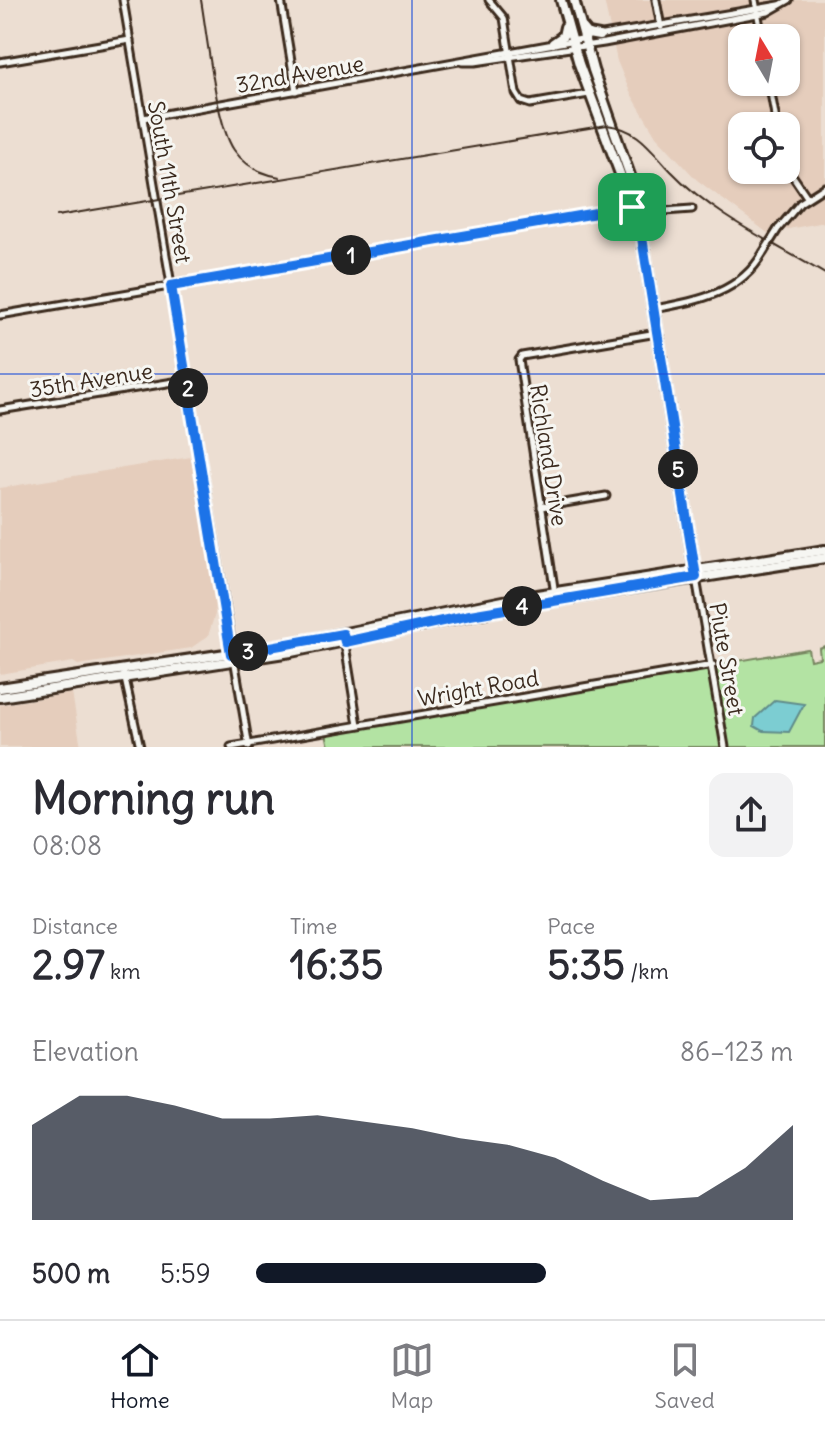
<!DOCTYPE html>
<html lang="en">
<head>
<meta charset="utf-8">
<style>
  :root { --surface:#fff; --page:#f2f2f3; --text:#2b2b33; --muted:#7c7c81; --line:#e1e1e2; --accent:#111827 }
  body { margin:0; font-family:Delius,sans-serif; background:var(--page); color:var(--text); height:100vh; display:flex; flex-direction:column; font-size:30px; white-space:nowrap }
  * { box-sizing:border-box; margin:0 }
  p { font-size:26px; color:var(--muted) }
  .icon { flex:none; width:44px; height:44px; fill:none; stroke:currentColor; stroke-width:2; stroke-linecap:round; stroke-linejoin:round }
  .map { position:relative; height:747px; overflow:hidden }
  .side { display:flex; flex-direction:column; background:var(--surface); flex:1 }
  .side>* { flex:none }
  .needle { width:52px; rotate:350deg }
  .controls { position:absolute; left:728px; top:24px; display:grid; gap:16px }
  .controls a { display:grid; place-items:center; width:72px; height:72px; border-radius:16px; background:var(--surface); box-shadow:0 2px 6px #0004; font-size:40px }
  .pin { position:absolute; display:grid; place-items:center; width:68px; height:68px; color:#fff; margin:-34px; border-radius:16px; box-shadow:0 4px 12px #0006 }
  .km { position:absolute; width:40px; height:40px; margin:-20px; border-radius:50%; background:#222; color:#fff; font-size:22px; line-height:40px; text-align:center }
  .round { display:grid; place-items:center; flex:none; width:84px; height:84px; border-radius:16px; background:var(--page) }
  .head { display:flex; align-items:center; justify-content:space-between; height:136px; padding:0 32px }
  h1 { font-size:44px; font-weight:700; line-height:60px }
  .stats { display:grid; grid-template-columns:repeat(3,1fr); gap:12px; height:136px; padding:8px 32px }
  .stats div { display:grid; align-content:center }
  .stats b { font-size:40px; font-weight:700 }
  .stats small { font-size:22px; font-weight:400 }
  .stats p { font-size:22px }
  .chart { height:224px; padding:16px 32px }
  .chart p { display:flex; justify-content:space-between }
  .chart svg { width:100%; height:144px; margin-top:8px; fill:var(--accent); opacity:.7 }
  ul { padding:0 32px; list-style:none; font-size:26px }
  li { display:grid; grid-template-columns:128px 96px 1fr; align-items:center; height:60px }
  li i { height:20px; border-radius:10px; background:var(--accent) }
  .tabs { display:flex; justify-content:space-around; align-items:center; height:112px; border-top:2px solid var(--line); background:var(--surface); font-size:22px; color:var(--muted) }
  .tabs a { display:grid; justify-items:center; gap:4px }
  .tabs .current { color:var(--accent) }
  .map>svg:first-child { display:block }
  .built { fill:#e5cdbc; fill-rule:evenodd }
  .green { fill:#b3e3a3; stroke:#778660; stroke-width:2 }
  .water { fill:#7bcdd2; stroke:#618c8a; stroke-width:2 }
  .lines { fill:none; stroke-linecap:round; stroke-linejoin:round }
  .minor-casing { stroke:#3b2a1e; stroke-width:11 }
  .major-casing { stroke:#3b2a1e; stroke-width:14 }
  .minor { stroke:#f6f6f2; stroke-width:5 }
  .major { stroke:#f6f6f2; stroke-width:8 }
  .rail { stroke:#3b2a1e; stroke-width:2 }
  .minor-bridge-casing { stroke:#3b2a1e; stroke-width:11; stroke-linecap:butt }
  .minor-bridge { stroke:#f6f6f2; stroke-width:5 }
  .route-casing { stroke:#fff; stroke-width:16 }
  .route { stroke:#1a73e8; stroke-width:10 }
  .grid { fill:none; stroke:#1d4ed8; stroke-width:2; stroke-opacity:0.55 }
  .labels { text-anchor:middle; stroke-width:6; stroke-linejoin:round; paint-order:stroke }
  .street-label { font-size:22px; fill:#3b2a1e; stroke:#f6f6f2 }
</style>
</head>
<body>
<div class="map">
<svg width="825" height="747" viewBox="0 0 825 747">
  <rect width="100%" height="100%" fill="#ecded2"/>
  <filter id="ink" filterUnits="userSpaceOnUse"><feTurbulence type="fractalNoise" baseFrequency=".0125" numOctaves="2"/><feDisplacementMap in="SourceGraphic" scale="16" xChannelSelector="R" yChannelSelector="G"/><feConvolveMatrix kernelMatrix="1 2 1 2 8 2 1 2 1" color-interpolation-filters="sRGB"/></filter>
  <g filter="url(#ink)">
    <g class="built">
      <path d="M604,0H825V182L797,200L769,234L697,180L656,136L630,92L617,61ZM742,38H786V82H742ZM742,126H786V170H742Z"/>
      <path d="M825,191V222L783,230L809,200Z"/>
      <path d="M191,457L214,595L215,614L208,636L191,648L78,665L73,662L0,674V488Z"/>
      <path d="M72,693L81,747H0V705Z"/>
    </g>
    <path class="green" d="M825,646V747H329L326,733L720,667V664L808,649L810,660L820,658L819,648Z"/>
    <path class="water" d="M775,700L804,704L789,732L763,731L754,726L755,718Z"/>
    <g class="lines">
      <defs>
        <g id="minor">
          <path d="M123,0L249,747"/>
          <path d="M281,0L296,91"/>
          <path d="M489,0L504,18L516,93L521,101L530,104L589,94"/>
          <path d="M656,0L661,27"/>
          <path d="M755,0L762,38"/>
          <path d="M597,36L779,5"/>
          <path d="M0,62L130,40"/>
          <path d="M463,62H475L604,43L768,12L789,0"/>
          <path d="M769,82L777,126"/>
          <path d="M143,118L587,38"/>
          <path d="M786,166L807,197"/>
          <path d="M637,213L692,209"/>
          <path d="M778,229L800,203L825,187"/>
          <path d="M654,309C696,301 740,294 763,253"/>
          <path d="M0,315L633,207"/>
          <path d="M0,410L186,380"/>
          <path d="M541,507L606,496"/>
          <path d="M696,578L725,747"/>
          <path d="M555,594L519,360L522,356L657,333"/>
          <path d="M344,639L358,725"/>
          <path d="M123,670L140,747"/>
          <path d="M231,747L713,665"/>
        </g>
        <g id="major">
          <path d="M561,0L579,64L635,214"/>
          <path d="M574,0L593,70L634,187L695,572"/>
          <path d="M583,28L588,34L599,36"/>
          <path d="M553,43L563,36L565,27"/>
          <path d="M0,688L291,644L518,598L825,550"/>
          <path d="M0,697L291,652L513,607L825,558"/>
        </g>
      </defs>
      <use href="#minor" class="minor-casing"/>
      <use href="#major" class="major-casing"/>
      <use href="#minor" class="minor"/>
      <use href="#major" class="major"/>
      <g class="rail">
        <path d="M201,0C207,34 216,125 234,150C245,166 261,174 280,177"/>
        <path d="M57,216L607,125C639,129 650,149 671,171C714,216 772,242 825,274"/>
      </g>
      <defs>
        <path id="minor-bridge" d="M763,253L778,229"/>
      </defs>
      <use href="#minor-bridge" class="minor-bridge-casing"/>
      <use href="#minor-bridge" class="minor-bridge"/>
    </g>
  </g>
  <g class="lines" filter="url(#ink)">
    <defs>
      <path id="route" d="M637,206L696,577L470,615L345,642L343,634L231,654L171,286Z"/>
    </defs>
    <use href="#route" class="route-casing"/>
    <use href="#route" class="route"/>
  </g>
  <path class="grid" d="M412,0V747M0,374H825"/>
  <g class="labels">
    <g class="street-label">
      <text transform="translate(300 74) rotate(-10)" y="8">32nd Avenue</text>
      <text transform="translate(170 182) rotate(80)" y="8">South 11th Street</text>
      <text transform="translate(91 380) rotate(-9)" y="8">35th Avenue</text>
      <text transform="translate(549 455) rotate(81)" y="8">Richland Drive</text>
      <text transform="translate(727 659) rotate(80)" y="8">Piute Street</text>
      <text transform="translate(478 688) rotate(-10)" y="8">Wright Road</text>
    </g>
  </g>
</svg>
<div class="controls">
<a><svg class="needle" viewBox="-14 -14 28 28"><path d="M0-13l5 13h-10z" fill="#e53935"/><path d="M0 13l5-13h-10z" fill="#7c7c81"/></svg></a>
<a><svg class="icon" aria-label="locate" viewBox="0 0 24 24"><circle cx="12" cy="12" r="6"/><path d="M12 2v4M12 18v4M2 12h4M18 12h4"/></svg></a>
</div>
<div class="pin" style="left:632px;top:207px;background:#1e9e55"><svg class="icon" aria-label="arrive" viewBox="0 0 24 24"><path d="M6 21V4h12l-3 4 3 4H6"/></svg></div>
<b class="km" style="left:351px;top:255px">1</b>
<b class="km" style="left:188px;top:388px">2</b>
<b class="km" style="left:248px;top:651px">3</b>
<b class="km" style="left:522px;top:606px">4</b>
<b class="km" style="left:678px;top:469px">5</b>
</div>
<section class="side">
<div class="head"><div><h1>Morning run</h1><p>08:08</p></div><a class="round"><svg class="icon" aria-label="share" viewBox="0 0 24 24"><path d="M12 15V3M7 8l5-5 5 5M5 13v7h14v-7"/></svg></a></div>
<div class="stats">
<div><p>Distance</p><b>2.97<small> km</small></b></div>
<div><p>Time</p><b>16:35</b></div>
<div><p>Pace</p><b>5:35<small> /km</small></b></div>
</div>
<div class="chart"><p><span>Elevation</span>86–123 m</p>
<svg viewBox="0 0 160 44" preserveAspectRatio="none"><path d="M0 44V15L10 6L20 6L30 9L40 13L50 13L60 12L70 14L80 16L90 19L100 21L110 25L120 32L130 38L140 37L150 28L160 15V44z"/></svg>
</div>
<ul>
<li><b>500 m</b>5:59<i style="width:54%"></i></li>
</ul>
</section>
<nav class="tabs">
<a class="current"><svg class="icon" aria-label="home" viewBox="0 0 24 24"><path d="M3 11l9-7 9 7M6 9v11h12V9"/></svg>Home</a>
<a><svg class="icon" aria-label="map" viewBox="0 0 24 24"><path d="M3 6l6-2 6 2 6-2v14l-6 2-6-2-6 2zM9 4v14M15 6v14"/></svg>Map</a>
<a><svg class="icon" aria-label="saved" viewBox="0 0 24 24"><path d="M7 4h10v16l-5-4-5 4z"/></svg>Saved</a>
</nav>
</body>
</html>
